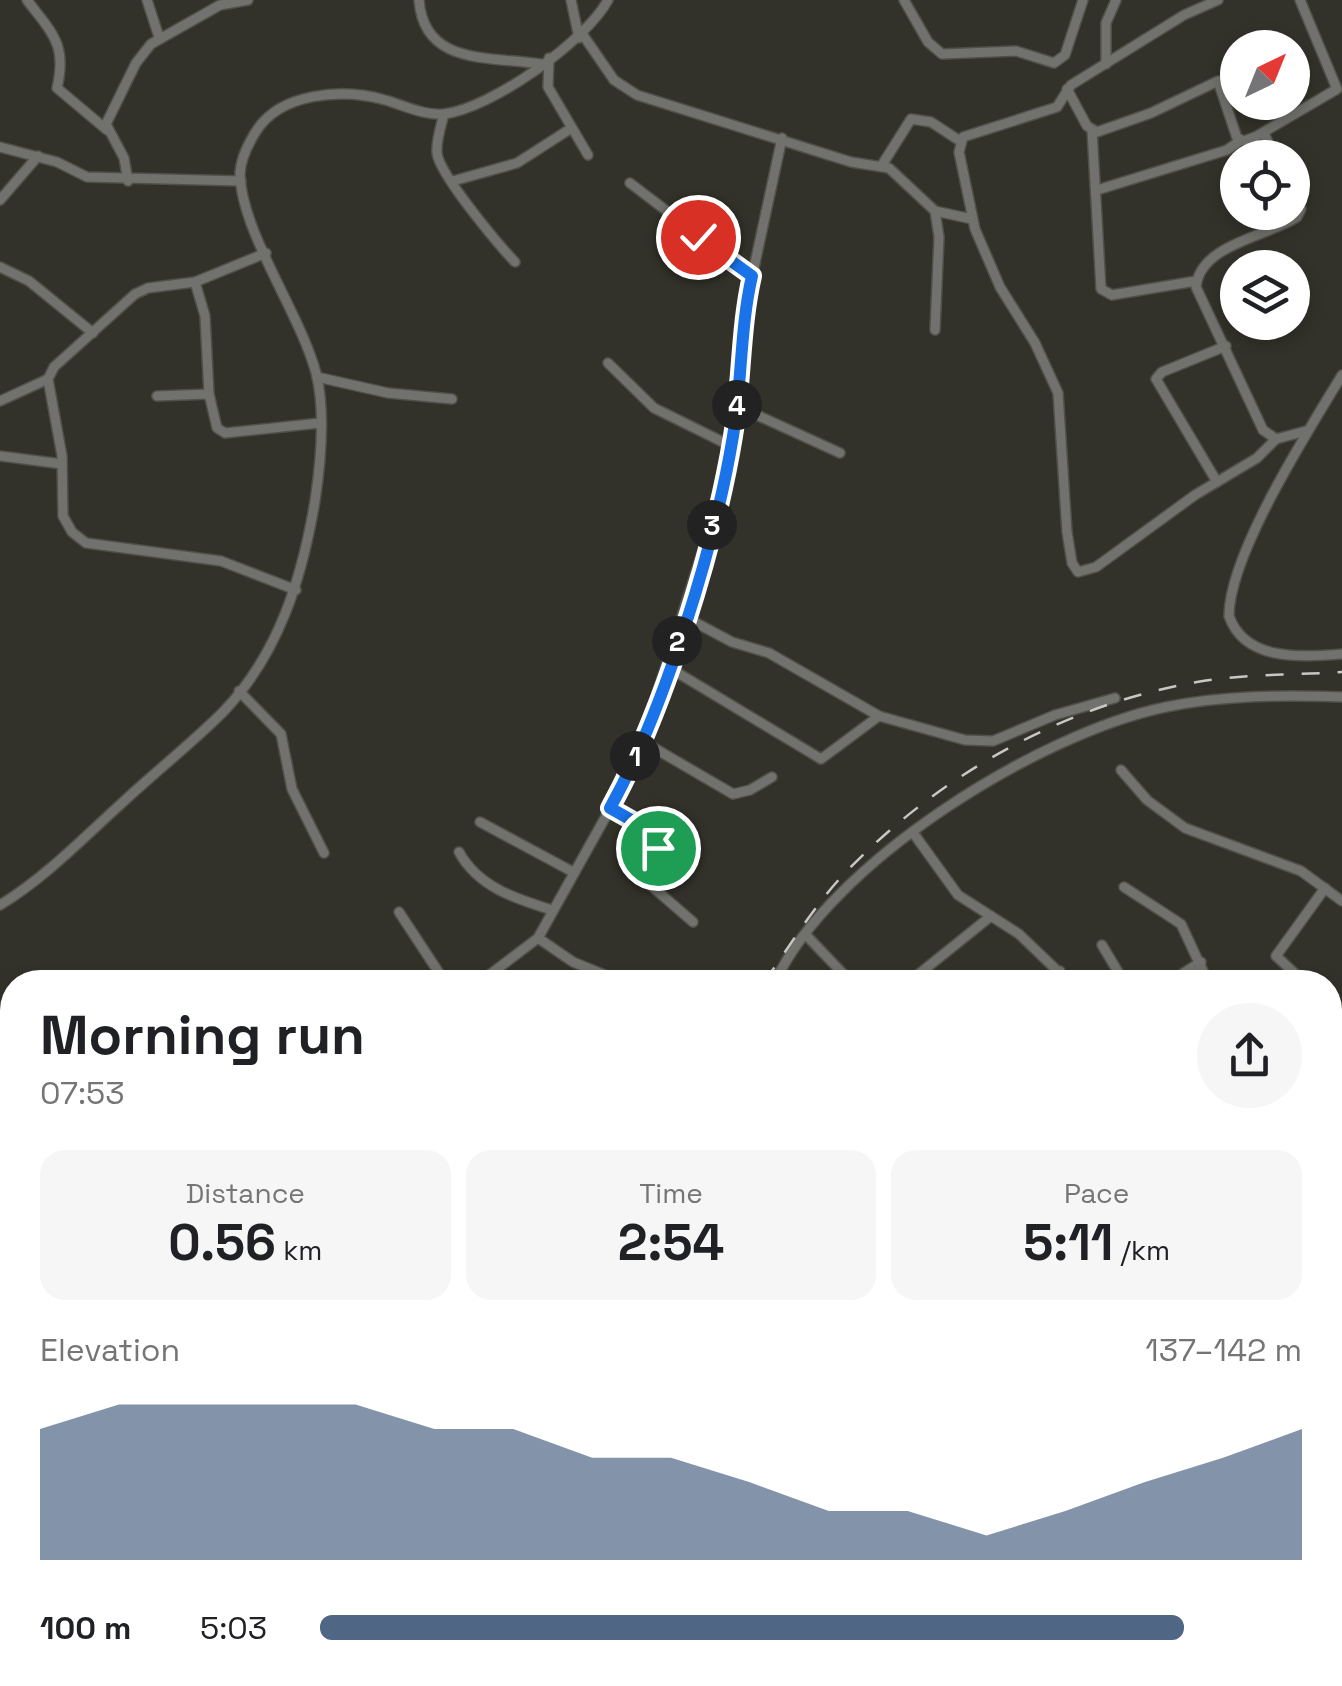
<!DOCTYPE html>
<html lang="en">
<head>
<meta charset="utf-8">
<style>
  :root { --surface:#fff; --page:#f6f6f6; --text:#202124; --muted:#757577; --accent:#4f6685 }
  body { margin:0; font-family:"Space Grotesk",sans-serif; background:var(--page); color:var(--text); height:100vh; display:flex; flex-direction:column; font-size:38px; white-space:nowrap }
  * { box-sizing:border-box; margin:0 }
  p { font-size:32px; color:var(--muted) }
  .icon { flex:none; width:55px; height:55px; fill:none; stroke:currentColor; stroke-width:2; stroke-linecap:round; stroke-linejoin:round }
  .map { position:relative; flex:1; overflow:hidden }
  .details { position:absolute; left:0px; top:970px; width:1342px; height:718px; display:flex; flex-direction:column; background:var(--surface); border-radius:40px 40px 0 0; box-shadow:0 5px 15px #0003 }
  .details>* { flex:none }
  .needle { width:65px; rotate:43deg }
  .tools { position:absolute; left:1220px; top:30px; display:grid; gap:20px }
  .tools a { display:grid; place-items:center; width:90px; height:90px; border-radius:50%; background:var(--surface); box-shadow:0 5px 15px #0003; font-size:50px }
  .pin { position:absolute; display:grid; place-items:center; width:85px; height:85px; color:#fff; margin:-42px; border:5px solid #fff; border-radius:50%; box-shadow:0 2px 10px #0007 }
  .km { position:absolute; width:50px; height:50px; margin:-25px; border-radius:50%; background:#222; color:#fff; font-size:28px; line-height:50px; text-align:center }
  .round { display:grid; place-items:center; flex:none; width:105px; height:105px; border-radius:52px; background:var(--page) }
  .overview { display:flex; align-items:center; justify-content:space-between; height:170px; padding:0 40px }
  h1 { font-size:55px; font-weight:700; line-height:75px }
  .figures { display:grid; grid-template-columns:repeat(3,1fr); gap:15px; height:170px; padding:10px 40px }
  .figures div { display:grid; align-content:center; border-radius:25px; background:var(--page); text-align:center }
  .figures b { font-size:50px; font-weight:700 }
  .figures small { font-size:28px; font-weight:400 }
  .figures p { font-size:28px }
  .chart { height:280px; padding:20px 40px }
  .chart p { display:flex; justify-content:space-between }
  .chart svg { width:100%; height:180px; margin-top:10px; fill:var(--accent); opacity:.7 }
  ul { padding:0 40px; list-style:none; font-size:32px }
  li { display:grid; grid-template-columns:160px 120px 1fr; align-items:center; height:75px }
  li i { height:25px; border-radius:12px; background:var(--accent) }
  .map>svg:first-child { display:block }
  .lines { fill:none; stroke-linecap:round; stroke-linejoin:round }
  .minor-casing { stroke:#505048; stroke-width:12 }
  .minor { stroke:#71716d; stroke-width:9 }
  .rail { stroke:#c8c7c2; stroke-width:2.5; stroke-dasharray:18 18; stroke-linecap:butt }
  .route-casing { stroke:#fff; stroke-width:20 }
  .route { stroke:#1a73e8; stroke-width:12 }
</style>
</head>
<body>
<div class="map">
<svg width="1342" height="1686" viewBox="0 0 1342 1686">
  <rect width="100%" height="100%" fill="#32322a"/>
  <g class="lines">
    <defs>
      <g id="minor">
        <path d="M27,0C53,34 67,45 57,88L107,130"/>
        <path d="M147,0L159,37"/>
        <path d="M419,0C424,66 489,56 541,64"/>
        <path d="M571,0L579,38"/>
        <path d="M904,0L928,42L942,54L1016,51L1054,63L1065,55L1083,0"/>
        <path d="M1218,0L1184,15L1071,85L1057,107L963,137L959,152L975,229L1000,287L1035,343L1058,393L1067,532L1072,563L1078,572L1096,567L1195,495L1257,458L1276,439"/>
        <path d="M583,35L614,80L637,95L851,162L889,168L935,211L972,219"/>
        <path d="M549,58L548,87L588,155"/>
        <path d="M1106,64V23L1116,0"/>
        <path d="M1067,89L1087,126L1097,132L1151,113L1218,81L1237,138L1244,141L1257,136L1337,89L1300,0"/>
        <path d="M444,114C441,126 436,140 437,153C439,174 498,244 515,262"/>
        <path d="M1092,130L1101,289L1112,295L1196,281"/>
        <path d="M1264,133L1275,158"/>
        <path d="M0,147L57,162L87,177L241,181"/>
        <path d="M882,165L911,119L931,122L960,141"/>
        <path d="M128,181L124,158L106,124L136,63L151,44L220,5L248,0"/>
        <path d="M453,181L517,163L570,129"/>
        <path d="M630,183L752,276"/>
        <path d="M1097,190L1227,150L1240,141"/>
        <path d="M1292,190L1301,209L1297,217C1269,236 1200,244 1196,287L1263,430L1276,439L1306,431"/>
        <path d="M0,200L38,156"/>
        <path d="M266,253L195,282L148,288L135,294L54,367L48,379L62,456L63,516L72,532L86,543L221,561L296,590"/>
        <path d="M0,267L29,281L93,333"/>
        <path d="M195,282L205,316L209,394"/>
        <path d="M935,330L939,237L935,211"/>
        <path d="M608,363L654,408L731,446"/>
        <path d="M1342,375C1309,430 1229,554 1229,616C1245,662 1302,657 1342,654"/>
        <path d="M317,377L388,393L452,399"/>
        <path d="M157,396L209,394L217,428L225,433L320,423"/>
        <path d="M0,401L48,379"/>
        <path d="M737,406L840,453"/>
        <path d="M0,456L62,464"/>
        <path d="M1217,482L1156,379L1162,372L1226,346"/>
        <path d="M685,617L732,642L769,653L879,716L965,740L993,741L1055,715L1115,698"/>
        <path d="M668,667L821,759L879,716"/>
        <path d="M239,691L281,734L292,789L324,853"/>
        <path d="M642,741L733,794L750,790L772,777"/>
        <path d="M1121,770L1147,800L1185,828L1301,871L1342,901"/>
        <path d="M610,808L656,838L648,883L693,922"/>
        <path d="M480,822L573,872"/>
        <path d="M914,834L958,895L1019,934L1069,982"/>
        <path d="M459,852C478,887 516,899 552,910"/>
        <path d="M1124,887L1181,924L1208,982"/>
        <path d="M0,905C45,878 83,838 122,803C155,772 191,744 223,712C279,654 302,578 315,501C321,461 326,412 316,373C300,313 242,233 240,175C240,160 247,146 255,133C279,92 343,88 385,100C403,105 424,116 444,114C492,108 586,41 608,0"/>
        <path d="M399,912L445,982"/>
        <path d="M805,934L851,982"/>
        <path d="M538,938L573,962L622,982"/>
        <path d="M1102,945L1124,982"/>
        <path d="M480,982L538,938L620,791L642,741L719,500L734,432L749,291L782,138"/>
        <path d="M775,982C830,863 1039,733 1166,707C1223,695 1284,695 1342,697"/>
        <path d="M909,982L991,916"/>
        <path d="M1046,982L1060,971"/>
        <path d="M1169,982L1201,962"/>
        <path d="M1304,982L1276,956L1325,888"/>
        <path d="M1330,1002L1342,1011"/>
        <path d="M1330,1086L1342,1066"/>
        <path d="M1330,1108L1342,1116"/>
        <path d="M1330,1254L1342,1266"/>
        <path d="M0,1269L12,1260"/>
        <path d="M1330,1311L1342,1296"/>
        <path d="M0,1357L12,1364"/>
        <path d="M0,1445L12,1452"/>
        <path d="M0,1568L12,1548"/>
        <path d="M1342,1614L1338,1633L1342,1647"/>
        <path d="M0,1634L12,1642"/>
        <path d="M64,1675L82,1686"/>
        <path d="M207,1675L225,1686"/>
        <path d="M377,1675L396,1686"/>
        <path d="M663,1675L679,1686"/>
        <path d="M804,1675L822,1686"/>
        <path d="M929,1675L942,1686"/>
        <path d="M1071,1675L1082,1686"/>
        <path d="M25,1686L33,1675"/>
        <path d="M100,1686L106,1675"/>
        <path d="M287,1686L297,1675"/>
        <path d="M522,1686L535,1675"/>
        <path d="M637,1686L648,1675"/>
        <path d="M748,1686L761,1675"/>
        <path d="M858,1686L868,1675"/>
        <path d="M1166,1686L1169,1675"/>
      </g>
    </defs>
    <use href="#minor" class="minor-casing"/>
    <use href="#minor" class="minor"/>
    <g class="rail">
      <path d="M764,982C790,946 815,904 846,872C939,775 1064,705 1197,682C1244,674 1294,675 1342,672"/>
      <path d="M0,1106L12,1111"/>
    </g>
  </g>
  <g class="lines">
    <defs>
      <path id="route" d="M658,848L649,830L610,808C664,711 715,545 733,436C742,383 740,328 752,276L698,237"/>
    </defs>
    <use href="#route" class="route-casing"/>
    <use href="#route" class="route"/>
  </g>
</svg>
<div class="tools">
<a><svg class="needle" viewBox="-14 -14 28 28"><path d="M0-13l5 13h-10z" fill="#e53935"/><path d="M0 13l5-13h-10z" fill="#757577"/></svg></a>
<a><svg class="icon" aria-label="locate" viewBox="0 0 24 24"><circle cx="12" cy="12" r="6"/><path d="M12 2v4M12 18v4M2 12h4M18 12h4"/></svg></a>
<a><svg class="icon" aria-label="layers" viewBox="0 0 24 24"><path d="M12 4l9 5-9 5-9-5zM3 14l9 5 9-5"/></svg></a>
</div>
<div class="pin" style="left:658px;top:848px;background:#1e9e55"><svg class="icon" aria-label="arrive" viewBox="0 0 24 24"><path d="M6 21V4h12l-3 4 3 4H6"/></svg></div>
<div class="pin" style="left:698px;top:237px;background:#d93025"><svg class="icon" aria-label="check" viewBox="0 0 24 24"><path d="M5 12l5 5 9-10"/></svg></div>
<b class="km" style="left:635px;top:756px">1</b>
<b class="km" style="left:677px;top:641px">2</b>
<b class="km" style="left:712px;top:525px">3</b>
<b class="km" style="left:737px;top:405px">4</b>
<section class="details">
<div class="overview"><div><h1>Morning run</h1><p>07:53</p></div><a class="round"><svg class="icon" aria-label="share" viewBox="0 0 24 24"><path d="M12 15V3M7 8l5-5 5 5M5 13v7h14v-7"/></svg></a></div>
<div class="figures">
<div><p>Distance</p><b>0.56<small> km</small></b></div>
<div><p>Time</p><b>2:54</b></div>
<div><p>Pace</p><b>5:11<small> /km</small></b></div>
</div>
<div class="chart"><p><span>Elevation</span>137–142 m</p>
<svg viewBox="0 0 160 44" preserveAspectRatio="none"><path d="M0 44V12L10 6L20 6L30 6L40 6L50 12L60 12L70 19L80 19L90 25L100 32L110 32L120 38L130 32L140 25L150 19L160 12V44z"/></svg>
</div>
<ul>
<li><b>100 m</b>5:03<i style="width:88%"></i></li>
</ul>
</section>
</div>
</body>
</html>
